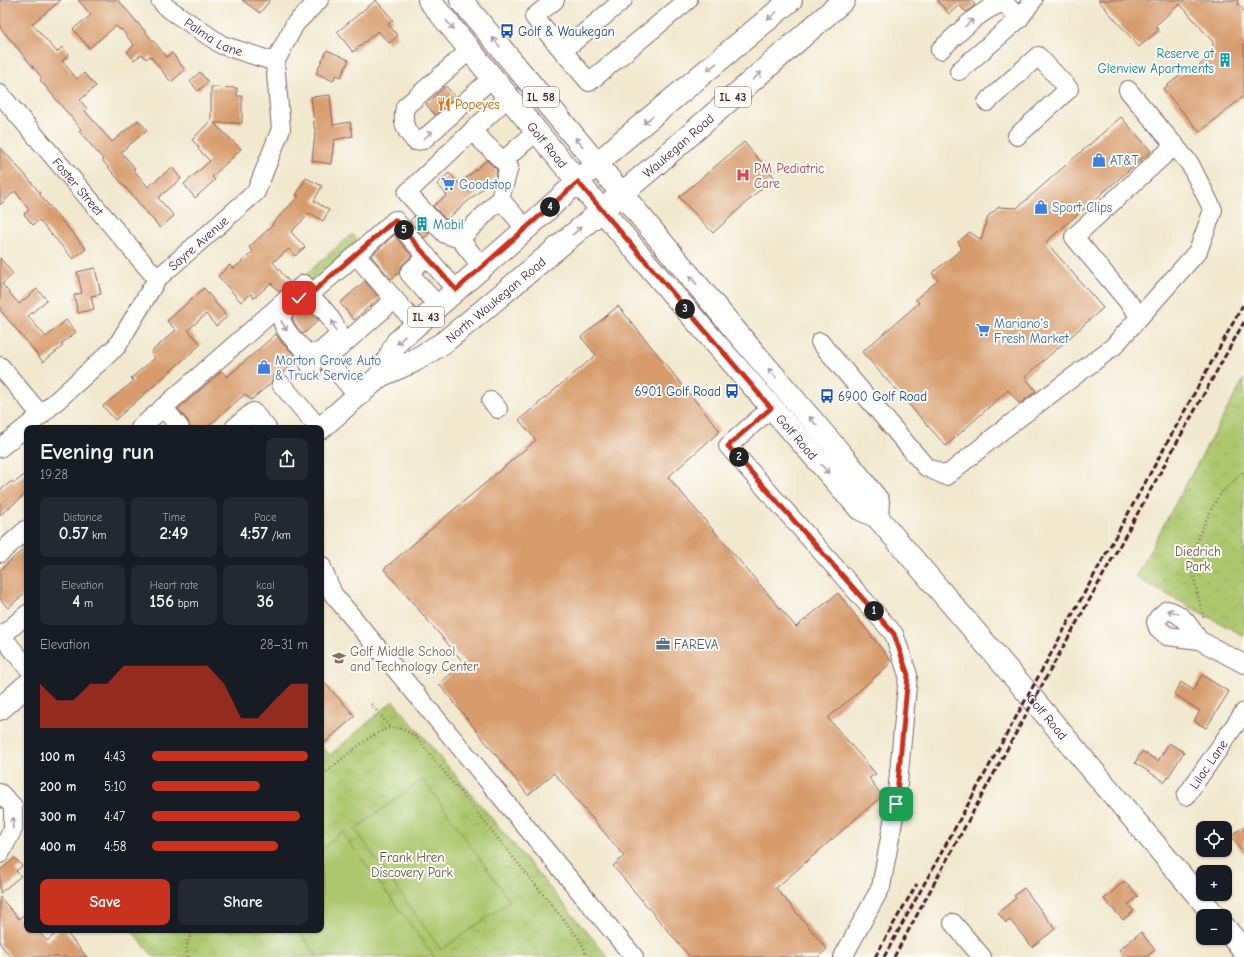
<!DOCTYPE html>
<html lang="en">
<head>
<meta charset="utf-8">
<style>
  :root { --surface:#171b24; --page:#242831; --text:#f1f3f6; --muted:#9ea1a6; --accent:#c8321e }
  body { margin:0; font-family:"Comic Neue",sans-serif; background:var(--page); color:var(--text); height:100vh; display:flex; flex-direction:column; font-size:15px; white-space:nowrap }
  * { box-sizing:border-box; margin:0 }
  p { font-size:13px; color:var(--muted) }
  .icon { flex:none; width:22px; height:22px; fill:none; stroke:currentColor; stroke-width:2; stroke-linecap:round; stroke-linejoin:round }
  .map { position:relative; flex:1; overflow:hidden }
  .panel { position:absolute; left:24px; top:425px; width:300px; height:508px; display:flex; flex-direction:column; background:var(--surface); border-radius:8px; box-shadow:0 1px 3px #0004 }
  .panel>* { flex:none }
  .fabs { position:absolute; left:1196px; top:821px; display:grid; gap:8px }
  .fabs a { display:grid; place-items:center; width:36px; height:36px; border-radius:8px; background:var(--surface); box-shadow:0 1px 3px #0004; font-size:20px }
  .pin { position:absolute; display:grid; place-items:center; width:34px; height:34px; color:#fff; margin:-17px; border-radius:8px; box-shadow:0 2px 6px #0006 }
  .km { position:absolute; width:20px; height:20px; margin:-10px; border-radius:50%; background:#222; color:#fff; font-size:11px; line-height:20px; text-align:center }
  .round { display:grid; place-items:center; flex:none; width:42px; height:42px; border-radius:8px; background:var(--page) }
  .head { display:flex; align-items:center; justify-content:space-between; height:68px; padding:0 16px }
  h1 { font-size:22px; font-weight:700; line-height:30px }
  .figures { display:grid; grid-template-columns:repeat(3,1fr); gap:6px; height:68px; padding:4px 16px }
  .figures div { display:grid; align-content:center; border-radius:8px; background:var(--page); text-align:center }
  .figures b { font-size:17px; font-weight:700 }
  .figures small { font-size:11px; font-weight:400 }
  .figures p { font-size:11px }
  .chart { height:112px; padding:8px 16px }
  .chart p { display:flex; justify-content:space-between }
  .chart svg { width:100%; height:72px; margin-top:4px; fill:var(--accent); opacity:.7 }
  .cta { display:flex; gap:8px; margin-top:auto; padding:8px 16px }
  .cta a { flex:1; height:46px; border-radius:8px; background:var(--accent); color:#fff; font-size:16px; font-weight:700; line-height:46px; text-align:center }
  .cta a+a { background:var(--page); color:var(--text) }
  ul { padding:0 16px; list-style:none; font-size:13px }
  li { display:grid; grid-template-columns:64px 48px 1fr; align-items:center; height:30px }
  li i { height:10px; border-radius:5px; background:var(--accent) }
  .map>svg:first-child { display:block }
  .grass { fill:url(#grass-dots); stroke:#7b734c }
  .park { fill:url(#park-crowns); stroke:#7b734c }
  .pitch { fill:#acc76d; stroke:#7b734c }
  .building { fill:#d79b6c }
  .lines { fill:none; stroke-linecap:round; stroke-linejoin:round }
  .minor-casing { stroke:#846564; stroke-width:20 }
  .major-casing { stroke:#846564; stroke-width:24 }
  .path { stroke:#846564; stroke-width:2.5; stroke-dasharray:1 3; stroke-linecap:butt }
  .minor { stroke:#fff; stroke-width:18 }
  .major { stroke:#fff; stroke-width:22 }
  .rail { stroke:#4a1f2b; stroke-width:3; stroke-dasharray:6 3; stroke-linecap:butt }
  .oneway { stroke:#ae9aa0 }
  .route-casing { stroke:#fff; stroke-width:8 }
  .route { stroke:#c8321e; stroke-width:5 }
  .labels { text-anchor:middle; stroke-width:4; stroke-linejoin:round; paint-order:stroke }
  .shield { fill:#fdfcf7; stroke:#806168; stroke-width:1 }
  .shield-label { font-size:12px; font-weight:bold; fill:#4a1f2b }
  .transit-label { font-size:13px; fill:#164399; stroke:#fdfcf7; text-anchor:start }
  .street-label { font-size:13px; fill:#4a1f2b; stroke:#fdfcf7 }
  .culture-label { font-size:13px; fill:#0d838f; stroke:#fdfcf7; text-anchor:end }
  .food-label { font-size:13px; fill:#c56008; stroke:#fdfcf7; text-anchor:start }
  .shop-label { font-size:13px; fill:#366cbe; stroke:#fdfcf7; text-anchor:start }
  .health-label { font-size:13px; fill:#be3a42; stroke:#fdfcf7; text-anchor:start }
  .park-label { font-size:13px; fill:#67513f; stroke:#fdfcf7 }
  .service-label { font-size:13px; fill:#4e5e75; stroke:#fdfcf7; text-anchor:start }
  .education-label { font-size:13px; fill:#785e54; stroke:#fdfcf7; text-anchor:start }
</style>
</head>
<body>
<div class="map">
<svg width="1244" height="957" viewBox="0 0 1244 957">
  <defs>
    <pattern id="grass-dots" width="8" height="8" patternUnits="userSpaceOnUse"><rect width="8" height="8" fill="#acc76d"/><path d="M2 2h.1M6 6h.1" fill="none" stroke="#96aa5f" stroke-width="1.8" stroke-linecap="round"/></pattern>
    <pattern id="park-crowns" width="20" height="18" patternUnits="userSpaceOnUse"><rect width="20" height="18" fill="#acc76d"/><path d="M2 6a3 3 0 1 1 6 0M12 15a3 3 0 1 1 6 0" fill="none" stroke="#96aa5f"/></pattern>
  </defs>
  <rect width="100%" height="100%" fill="#fdfcf7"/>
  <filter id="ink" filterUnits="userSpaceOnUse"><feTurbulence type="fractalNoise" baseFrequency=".025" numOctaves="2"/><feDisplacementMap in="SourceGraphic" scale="8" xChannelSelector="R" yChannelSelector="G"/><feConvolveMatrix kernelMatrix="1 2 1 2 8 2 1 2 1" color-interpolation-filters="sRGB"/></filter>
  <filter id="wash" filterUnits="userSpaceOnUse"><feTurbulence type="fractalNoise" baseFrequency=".012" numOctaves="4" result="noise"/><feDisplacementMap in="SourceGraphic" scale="16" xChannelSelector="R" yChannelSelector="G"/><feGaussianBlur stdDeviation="0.9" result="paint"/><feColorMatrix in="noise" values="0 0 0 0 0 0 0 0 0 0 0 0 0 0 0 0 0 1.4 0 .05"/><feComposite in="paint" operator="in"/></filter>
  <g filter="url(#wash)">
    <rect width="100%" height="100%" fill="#f1e8ce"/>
    <path class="grass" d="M352,234L361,244L314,285L306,274Z"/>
    <g class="park">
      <path d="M1244,379V636L1135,577Z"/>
      <path d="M393,701L608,957H154L131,930H321V746L330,755Z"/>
    </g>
    <g class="pitch">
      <path d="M423,779L510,901L441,950L355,829Z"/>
      <path d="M342,832L434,957H318L298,930H321V850Z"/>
    </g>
    <g id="blocks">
      <g class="building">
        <path d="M0,0H61L32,24L57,52L62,47L69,55L62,61L77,79L84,73L96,86L80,100L87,109L85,111L112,142L138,120L147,130L121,152L135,168L133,169L148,187L172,167L181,179L158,198L174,216L160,228L102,160L103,159L79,131L81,129L40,80L42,78L0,27Z"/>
        <path d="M78,0H118L167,57L172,53L185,70L171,82L150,56L146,59L142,54L134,60L127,52L134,45L121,29L120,30L116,26L89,48L73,29L91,15Z"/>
        <path d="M242,0H270L260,13Z"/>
        <path d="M376,0L393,20L388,24L398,36L389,43L378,31L353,52L337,32Z"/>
        <path d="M937,0H971L975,5L966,12L959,5L949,14Z"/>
        <path d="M1098,0H1238V4L1244,11V96L1200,132L1163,89L1190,67L1193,71L1213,54V42L1180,4L1155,26L1159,30L1139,47Z"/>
        <path d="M327,50L349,60L341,77L336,75L333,81L316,73Z"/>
        <path d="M200,72L208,82L198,91L190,81Z"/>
        <path d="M446,86L455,97L435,115L426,104Z"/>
        <path d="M211,87L237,88V96H242V123H214L241,149L212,177L215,180L195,198L184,184L210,161L198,149L199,147L192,140L211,120Z"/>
        <path d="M330,95L333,125L350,122L353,136L334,140L331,164L312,161L315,133L311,97Z"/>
        <path d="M1121,117L1151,151L1046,242L1103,308L1025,377L1036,391L1020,404L1008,390L946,446L862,352L919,303L916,299L938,280L932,273L962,249L958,242L970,232L981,240L988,216L999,207L1017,208Z"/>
        <path d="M744,142L774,177L713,233L679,197Z"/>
        <path d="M0,147L26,176L41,194H39L86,249L73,259L39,220L33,225L24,214L29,210L15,191L0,205Z"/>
        <path d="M487,160L497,170L495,178L446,220L433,206L447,195L437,184L449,173L459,184Z"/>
        <path d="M306,178L322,186L314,201L329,210L323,221L310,213L291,232L305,247L295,256L289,249L273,262L290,283L279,292L271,283L254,298L251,294L241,302L218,276L230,265L233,269L253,252L249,247L273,225L272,224L299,196L296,195Z"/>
        <path d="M414,216L430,233L424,238L410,221Z"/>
        <path d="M394,235L412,256L402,265L399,273L391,279L371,256Z"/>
        <path d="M0,258L13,274L2,284L19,304L37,289L47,300L28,316L46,337L66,320L76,332L61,344L63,346L43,362L32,348L0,310Z"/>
        <path d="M95,268L101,294L91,296L94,309L78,313L74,295L82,293L77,272Z"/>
        <path d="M365,281L379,298L354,320L340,303Z"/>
        <path d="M204,288L227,317L216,326L206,314L188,330L201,344L115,420L103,406L134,381L131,378L155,358L151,352L176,330L167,321Z"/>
        <path d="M618,306L720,431L668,477L796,627L838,593L892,662L828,718L876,774L869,778L882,796L776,888L827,949L818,957H690L613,866L624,856L554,773L528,795L439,684L464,663L384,569L536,440L519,420L596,355L581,337Z"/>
        <path d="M305,308L319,320L303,334L296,326L292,318L301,310Z"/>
        <path d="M276,334L283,344L297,357V360L281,374L274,376L271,383L251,400L245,394L206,428H190L188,421L178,409L222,371L227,377Z"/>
        <path d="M27,473V493L0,515V490L12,481L14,483Z"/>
        <path d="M27,546V591L8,608L0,599V570Z"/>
        <path d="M1202,675L1229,692L1206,728L1194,721L1200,711L1174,694L1181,682L1193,690Z"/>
        <path d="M321,679L355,716L321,746Z"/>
        <path d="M1169,743L1184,752L1165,782L1135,763L1142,751L1158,761Z"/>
        <path d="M1244,827V855L1231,835Z"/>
        <path d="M15,858L22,866L16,871L21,876L0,893V870Z"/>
        <path d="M1124,881L1138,896L1128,905L1134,911L1123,920L1104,899Z"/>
        <path d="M1024,888L1055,929L1032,947L1010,920L1006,923L998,913L1016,898L1014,896Z"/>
        <path d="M0,897L19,919L27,912V930H37L47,941L60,930H64L87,957H11L0,944Z"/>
        <path d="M1141,932L1155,950L1146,957H1124L1119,950Z"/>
      </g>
    </g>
  </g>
  <g filter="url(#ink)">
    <use href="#blocks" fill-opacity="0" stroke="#846564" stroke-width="1"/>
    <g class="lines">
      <defs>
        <g id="minor">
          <path id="s1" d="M160,0L166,7L222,45L275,62"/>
          <path d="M555,0L534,17L589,82L688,0"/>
          <path d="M470,50L405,107C402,123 404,129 415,141L423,140L493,77"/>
          <path d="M940,50C960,32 978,11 1004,2L1019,19"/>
          <path d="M563,51L623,0"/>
          <path d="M959,71L1019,19L1033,0"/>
          <path id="s2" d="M0,94L157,279"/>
          <path d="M987,102L1038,56L1069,89L1017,136"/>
          <path d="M503,161L537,131"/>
          <path d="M500,199L526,229"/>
          <path d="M460,239L500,199L509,167L472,131"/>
          <path d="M427,256L409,273L438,306"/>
          <path d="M482,267L460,239L445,234L407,193L509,96"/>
          <path d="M307,297L356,255"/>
          <path d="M1140,316L1074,237L1175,145"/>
          <path d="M417,325L356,255L395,220L456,290"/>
          <path d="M820,342L926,467L946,476L1004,429L1113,347L1198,251L1213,210L1190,164L1128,90"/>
          <path d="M320,352L358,396"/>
          <path d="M308,354L320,352L336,338L337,329C329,315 321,303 305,296C295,299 287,307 281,316C283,332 297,342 308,354L307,359L312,370"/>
          <path d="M330,356L394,300"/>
          <path d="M0,366L41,415"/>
          <path d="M281,384L319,428"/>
          <path d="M491,401L498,409"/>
          <path d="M163,407L180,428"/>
          <path d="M771,408L728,446L894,634L908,675L896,805L881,887L843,957"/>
          <path d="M140,428L304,284"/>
          <path d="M234,428L253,412L267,428"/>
          <path id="s3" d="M0,448L41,415L117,346L157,279L256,192L281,129L275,62L295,24L319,0"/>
          <path d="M0,553L27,529"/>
          <path d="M321,565L333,594L634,957"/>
          <path d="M0,634L27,667"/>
          <path d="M2,636L27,614"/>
          <path d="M1199,640C1190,627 1183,613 1167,610L1159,617L1156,622L1158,628L1167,636L1199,640L1244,664"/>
          <path d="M0,793L13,806V829L0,854"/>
          <path id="s4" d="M1186,796L1244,712"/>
          <path d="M953,923L982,957"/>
        </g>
        <g id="major">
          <path id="s5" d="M429,0L578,182L671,292L860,509L877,517L1021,685L1215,916"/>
          <path d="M461,0L739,335L846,460L878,501L877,517"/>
          <path d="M380,376L397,342L526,229L620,143L791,0"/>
          <path id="s6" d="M321,428L380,376L412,362L443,343L481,312L651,169L844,0"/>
          <path d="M0,709L27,685"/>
          <path d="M1225,928L1244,951"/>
        </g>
      </defs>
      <use href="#minor" class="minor-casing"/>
      <use href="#major" class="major-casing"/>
      <g class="path">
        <path d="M1203,617C1199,600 1191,574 1193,557C1194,542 1213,504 1222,492C1229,485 1237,478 1244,471"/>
        <path d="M371,704L390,727"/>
        <path d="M321,778C332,766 376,729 391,728C401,727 409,732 416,737L580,940L585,950V957"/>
        <path d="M188,957C185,947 188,939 193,930"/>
      </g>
      <use href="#minor" class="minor"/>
      <use href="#major" class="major"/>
      <g class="rail">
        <path d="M875,957L898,916L917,884"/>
        <path d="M884,957L1244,303"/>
        <path d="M894,957L1047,676L1244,322"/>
      </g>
    </g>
    <defs><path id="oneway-shaft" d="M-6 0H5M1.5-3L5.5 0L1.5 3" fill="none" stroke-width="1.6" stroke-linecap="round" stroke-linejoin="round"/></defs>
    <g class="oneway">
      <use href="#oneway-shaft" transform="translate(772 16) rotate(140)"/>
      <use href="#oneway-shaft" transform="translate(969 23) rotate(-42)"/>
      <use href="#oneway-shaft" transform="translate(450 25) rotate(50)"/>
      <use href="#oneway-shaft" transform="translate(496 42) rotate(-129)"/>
      <use href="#oneway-shaft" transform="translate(712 67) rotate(140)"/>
      <use href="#oneway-shaft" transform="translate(757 76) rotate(-41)"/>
      <use href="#oneway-shaft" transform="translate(648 120) rotate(140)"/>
      <use href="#oneway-shaft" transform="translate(428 135) rotate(-42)"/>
      <use href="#oneway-shaft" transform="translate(579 142) rotate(-130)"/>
      <use href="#oneway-shaft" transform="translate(577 231) rotate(-40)"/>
      <use href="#oneway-shaft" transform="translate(693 280) rotate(-130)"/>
      <use href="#oneway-shaft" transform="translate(284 326) rotate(61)"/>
      <use href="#oneway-shaft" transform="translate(334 326) rotate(-112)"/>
      <use href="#oneway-shaft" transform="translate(401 340) rotate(134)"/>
      <use href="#oneway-shaft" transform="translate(772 373) rotate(-131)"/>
      <use href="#oneway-shaft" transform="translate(813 421) rotate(-130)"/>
      <use href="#oneway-shaft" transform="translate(825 469) rotate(49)"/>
      <use href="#oneway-shaft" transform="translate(1173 612) rotate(-160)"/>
      <use href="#oneway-shaft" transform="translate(13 823) rotate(-87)"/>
    </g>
  </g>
  <g class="lines" filter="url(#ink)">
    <defs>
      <path id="route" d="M299,298L307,297L395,220L456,290L578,182L771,408L728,446L894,634L908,675L896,804"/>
    </defs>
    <use href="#route" class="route-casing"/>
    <use href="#route" class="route"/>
  </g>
  <defs>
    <symbol id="bus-bare" viewBox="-9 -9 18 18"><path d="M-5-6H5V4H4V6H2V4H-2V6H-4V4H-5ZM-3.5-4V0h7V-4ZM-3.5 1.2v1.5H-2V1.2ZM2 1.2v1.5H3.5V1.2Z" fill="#1a4fb4" stroke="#fdfcf7" stroke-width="2.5" paint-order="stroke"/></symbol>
    <symbol id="building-bare" viewBox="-9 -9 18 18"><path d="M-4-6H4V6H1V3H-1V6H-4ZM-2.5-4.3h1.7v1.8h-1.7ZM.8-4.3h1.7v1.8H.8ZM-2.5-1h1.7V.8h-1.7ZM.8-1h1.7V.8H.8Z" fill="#0f9aa8" stroke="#fdfcf7" stroke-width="2.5" paint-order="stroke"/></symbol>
    <symbol id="restaurant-bare" viewBox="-9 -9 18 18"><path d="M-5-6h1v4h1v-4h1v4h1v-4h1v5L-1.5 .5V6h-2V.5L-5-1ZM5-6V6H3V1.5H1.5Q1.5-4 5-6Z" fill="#e8710a" stroke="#fdfcf7" stroke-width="2.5" paint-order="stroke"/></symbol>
    <symbol id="shop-bare" viewBox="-9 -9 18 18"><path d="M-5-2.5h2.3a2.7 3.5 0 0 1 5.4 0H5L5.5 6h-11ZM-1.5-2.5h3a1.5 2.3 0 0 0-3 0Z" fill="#3f7fe0" stroke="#fdfcf7" stroke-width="2.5" paint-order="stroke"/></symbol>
    <symbol id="hospital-bare" viewBox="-9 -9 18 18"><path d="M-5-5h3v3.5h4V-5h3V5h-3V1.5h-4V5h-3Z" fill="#e0444e" stroke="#fdfcf7" stroke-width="2.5" paint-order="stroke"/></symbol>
    <symbol id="supermarket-bare" viewBox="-9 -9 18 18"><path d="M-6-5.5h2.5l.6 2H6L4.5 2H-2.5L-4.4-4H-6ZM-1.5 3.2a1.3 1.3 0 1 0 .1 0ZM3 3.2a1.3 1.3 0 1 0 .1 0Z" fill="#3f7fe0" stroke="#fdfcf7" stroke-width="2.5" paint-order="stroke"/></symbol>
    <symbol id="office-bare" viewBox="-9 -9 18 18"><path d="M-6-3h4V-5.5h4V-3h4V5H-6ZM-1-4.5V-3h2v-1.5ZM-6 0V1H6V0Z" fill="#5c6f8a" stroke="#fdfcf7" stroke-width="2.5" paint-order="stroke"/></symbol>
    <symbol id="school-bare" viewBox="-9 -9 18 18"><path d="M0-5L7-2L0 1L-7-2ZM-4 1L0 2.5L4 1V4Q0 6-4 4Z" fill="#8d6e63" stroke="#fdfcf7" stroke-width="2.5" paint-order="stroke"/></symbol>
  </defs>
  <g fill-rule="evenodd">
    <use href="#bus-bare" x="497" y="21" width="20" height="20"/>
    <use href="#building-bare" x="1215" y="50" width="20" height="20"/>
    <use href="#restaurant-bare" x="434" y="94" width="20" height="20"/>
    <use href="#shop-bare" x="1089" y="150" width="20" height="20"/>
    <use href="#hospital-bare" x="733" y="165" width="20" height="20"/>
    <use href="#supermarket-bare" x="438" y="174" width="20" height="20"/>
    <use href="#shop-bare" x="1031" y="197" width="20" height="20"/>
    <use href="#building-bare" x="412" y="214" width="20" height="20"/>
    <use href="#supermarket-bare" x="973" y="320" width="20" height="20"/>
    <use href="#shop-bare" x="254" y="357" width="20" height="20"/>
    <use href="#bus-bare" x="722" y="381" width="20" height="20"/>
    <use href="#bus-bare" x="817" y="386" width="20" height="20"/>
    <use href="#office-bare" x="653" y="634" width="20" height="20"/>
    <use href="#school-bare" x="329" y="648" width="20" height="20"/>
  </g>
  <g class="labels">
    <g class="shield">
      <rect x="523" y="87" width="36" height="20" rx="3"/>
      <rect x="715" y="87" width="36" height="20" rx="3"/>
      <rect x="408" y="307" width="36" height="20" rx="3"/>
    </g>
    <g class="shield-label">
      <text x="541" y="101">IL 58</text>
      <text x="733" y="101">IL 43</text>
      <text x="426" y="321">IL 43</text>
    </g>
    <g class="transit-label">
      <text x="518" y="36">Golf &amp; Waukegan</text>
      <text x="721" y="396" text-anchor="end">6901 Golf Road</text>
      <text x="838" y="401">6900 Golf Road</text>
    </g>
    <g class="street-label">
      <text dy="5" stroke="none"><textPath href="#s1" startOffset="66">Palma Lane</textPath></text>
      <text dy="5" stroke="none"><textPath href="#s5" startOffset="187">Golf Road</textPath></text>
      <text dy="5" stroke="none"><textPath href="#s6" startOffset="457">Waukegan Road</textPath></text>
      <text dy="5" stroke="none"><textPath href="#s2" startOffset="121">Foster Street</textPath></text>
      <text dy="5" stroke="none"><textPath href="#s3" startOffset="288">Sayre Avenue</textPath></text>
      <text dy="5" stroke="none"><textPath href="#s6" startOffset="218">North Waukegan Road</textPath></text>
      <text dy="5" stroke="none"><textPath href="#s5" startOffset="571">Golf Road</textPath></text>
      <text dy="5" stroke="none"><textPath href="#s5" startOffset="948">Golf Road</textPath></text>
      <text dy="5" stroke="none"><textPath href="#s4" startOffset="39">Lilac Lane</textPath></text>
    </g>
    <g class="culture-label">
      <text x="1214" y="58">Reserve at<tspan x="1214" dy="15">Glenview Apartments</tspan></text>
      <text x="433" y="229" text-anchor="start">Mobil</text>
    </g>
    <g class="food-label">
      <text x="455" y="109">Popeyes</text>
    </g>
    <g class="shop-label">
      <text x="1110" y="165">AT&amp;T</text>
      <text x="459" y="189">Goodstop</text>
      <text x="1052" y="212">Sport Clips</text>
      <text x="994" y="328">Mariano's<tspan x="994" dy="15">Fresh Market</tspan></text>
      <text x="275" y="365">Morton Grove Auto<tspan x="275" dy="15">&amp; Truck Service</tspan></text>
    </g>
    <g class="health-label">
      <text x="754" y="173">PM Pediatric<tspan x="754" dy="15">Care</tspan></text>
    </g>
    <g class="park-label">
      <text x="1198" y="556">Diedrich<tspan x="1198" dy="15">Park</tspan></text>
      <text x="412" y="862">Frank Hren<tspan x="412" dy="15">Discovery Park</tspan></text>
    </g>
    <g class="service-label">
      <text x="674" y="649">FAREVA</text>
    </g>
    <g class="education-label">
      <text x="350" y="656">Golf Middle School<tspan x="350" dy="15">and Technology Center</tspan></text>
    </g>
  </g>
</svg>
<div class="fabs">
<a><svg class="icon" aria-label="locate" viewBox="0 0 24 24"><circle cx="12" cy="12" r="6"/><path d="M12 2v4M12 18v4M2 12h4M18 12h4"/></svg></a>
<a>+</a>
<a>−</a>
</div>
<div class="pin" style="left:896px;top:804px;background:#1e9e55"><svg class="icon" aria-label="arrive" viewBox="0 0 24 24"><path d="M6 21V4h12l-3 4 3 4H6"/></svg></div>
<div class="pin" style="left:299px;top:298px;background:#d93025"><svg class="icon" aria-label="check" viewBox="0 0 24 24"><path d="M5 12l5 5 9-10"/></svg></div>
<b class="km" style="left:874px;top:611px">1</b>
<b class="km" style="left:739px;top:457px">2</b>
<b class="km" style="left:685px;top:309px">3</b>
<b class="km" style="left:550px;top:207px">4</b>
<b class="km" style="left:404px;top:230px">5</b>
<section class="panel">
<div class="head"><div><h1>Evening run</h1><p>19:28</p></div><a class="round"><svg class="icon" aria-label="share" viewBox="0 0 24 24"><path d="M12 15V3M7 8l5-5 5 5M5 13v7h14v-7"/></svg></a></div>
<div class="figures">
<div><p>Distance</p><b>0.57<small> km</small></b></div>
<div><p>Time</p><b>2:49</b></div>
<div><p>Pace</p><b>4:57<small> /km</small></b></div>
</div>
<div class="figures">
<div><p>Elevation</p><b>4<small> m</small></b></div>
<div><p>Heart rate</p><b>156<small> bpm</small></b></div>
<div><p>kcal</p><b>36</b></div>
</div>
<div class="chart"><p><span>Elevation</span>28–31 m</p>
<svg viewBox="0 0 160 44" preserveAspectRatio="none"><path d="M0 44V17L10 27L20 27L30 17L40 17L50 6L60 6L70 6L80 6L90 6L100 6L110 17L120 38L130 38L140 27L150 17L160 17V44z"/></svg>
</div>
<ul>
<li><b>100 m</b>4:43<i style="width:100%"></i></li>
<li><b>200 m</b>5:10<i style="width:69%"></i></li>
<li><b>300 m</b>4:47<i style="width:95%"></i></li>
<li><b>400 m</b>4:58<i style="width:81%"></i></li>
</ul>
<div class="cta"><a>Save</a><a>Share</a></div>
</section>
</div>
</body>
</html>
